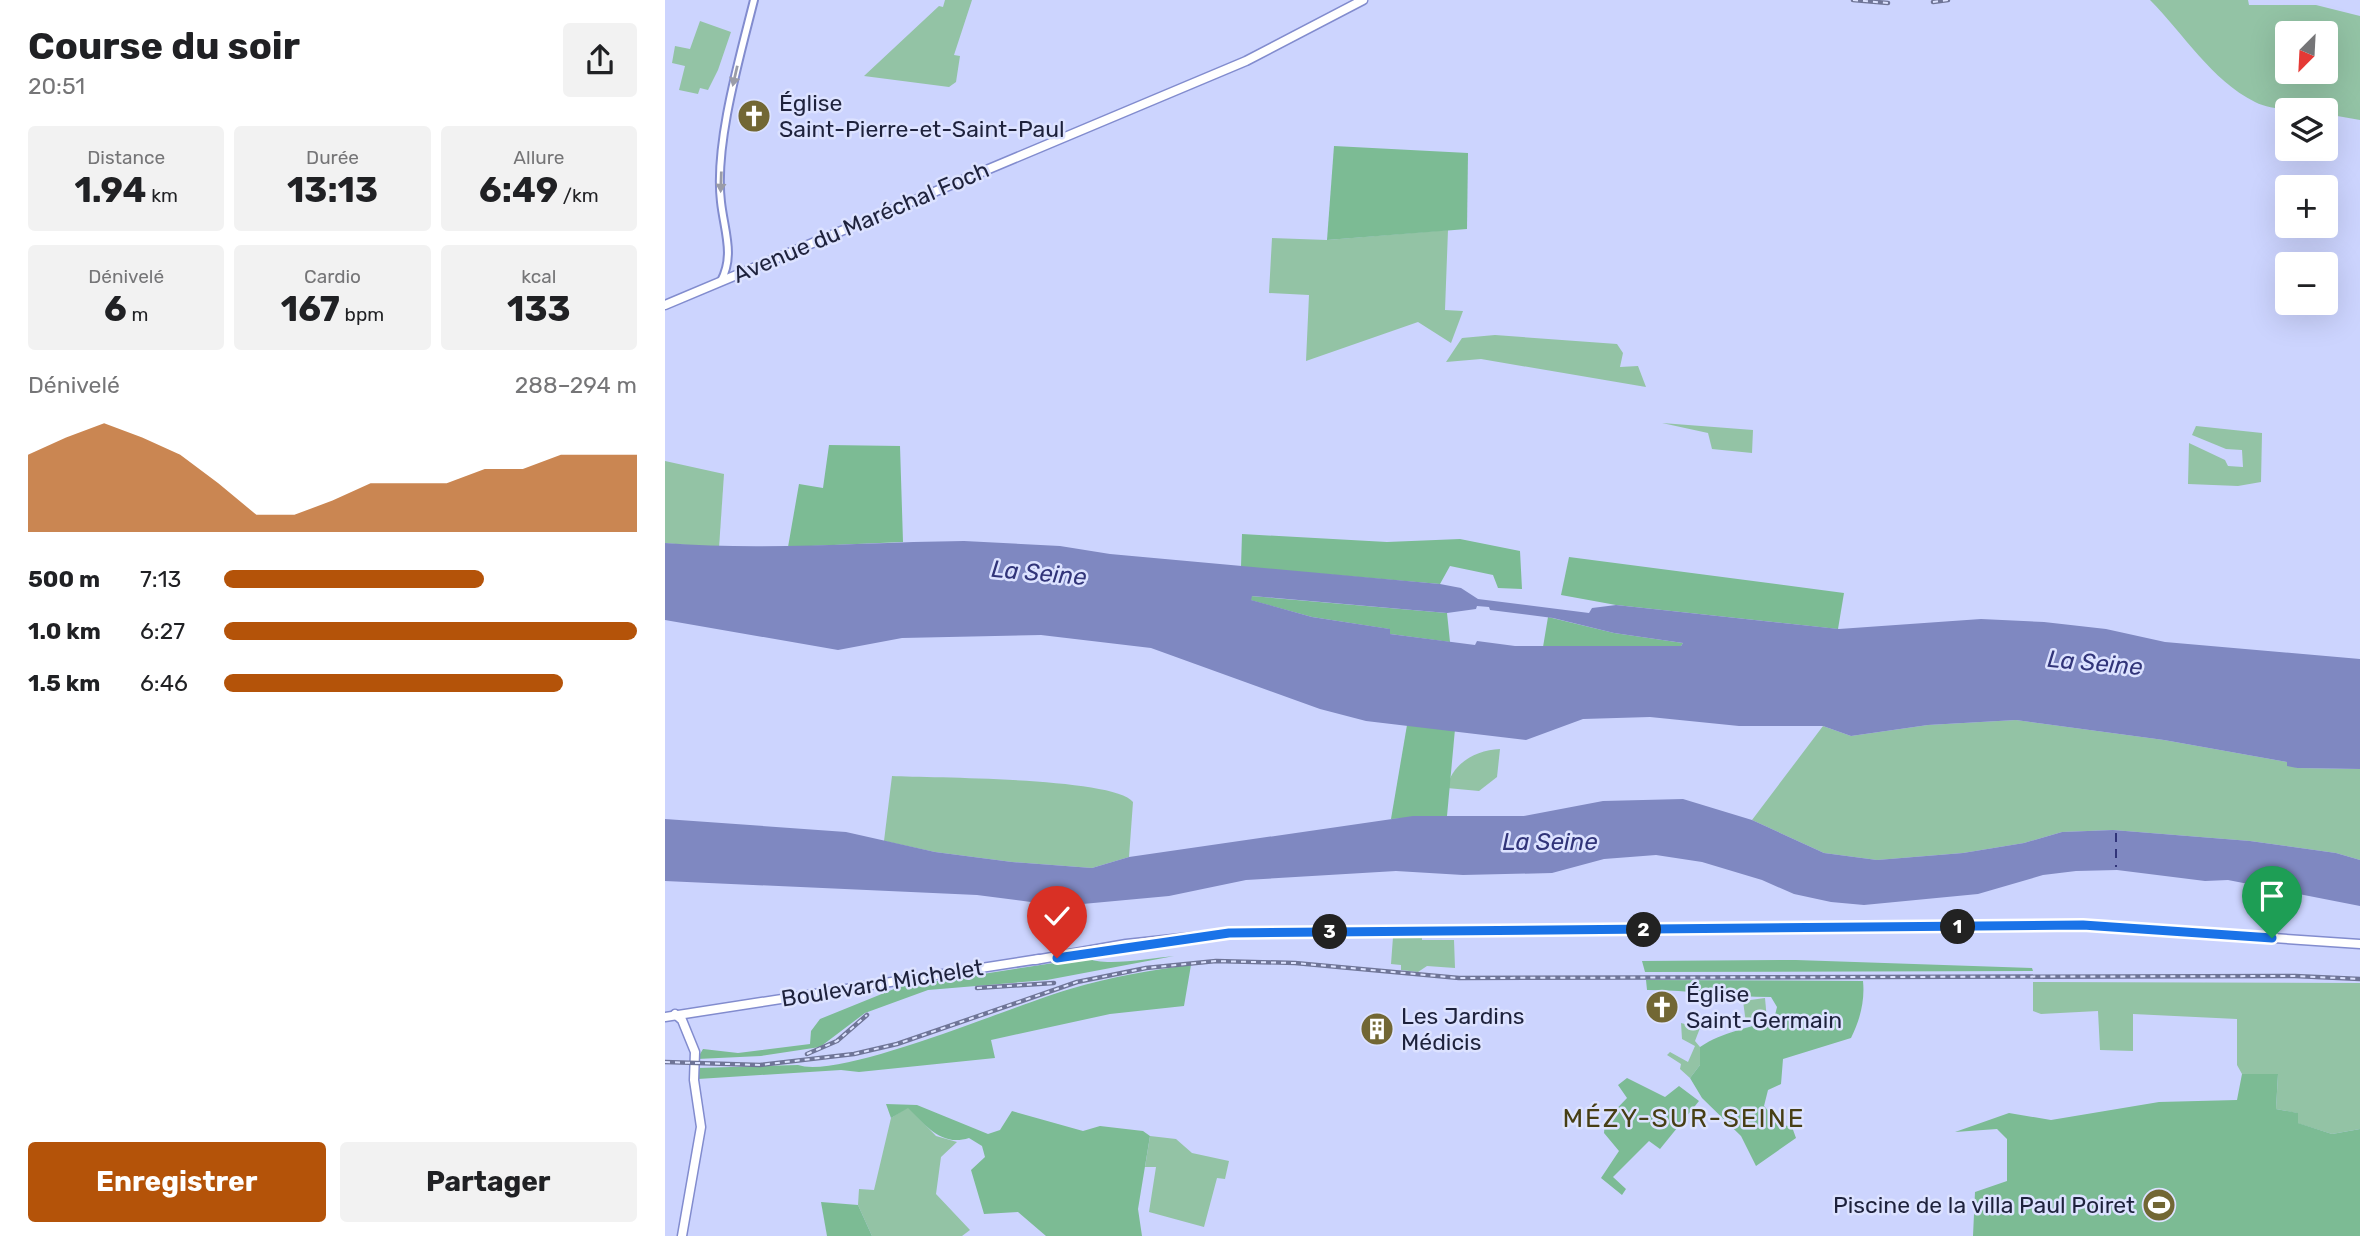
<!DOCTYPE html>
<html lang="fr">
<head>
<meta charset="utf-8">
<style>
  :root { --surface:#fff; --page:#f2f2f2; --text:#202124; --muted:#757577; --accent:#b45309 }
  body { margin:0; font-family:Rubik,sans-serif; background:var(--page); color:var(--text); height:100vh; display:flex; flex-direction:column; font-size:26px; white-space:nowrap }
  * { box-sizing:border-box; margin:0 }
  p { font-size:23px; color:var(--muted) }
  .icon { flex:none; width:38px; height:38px; fill:none; stroke:currentColor; stroke-width:2; stroke-linecap:round; stroke-linejoin:round }
  .map { position:relative; flex:1; overflow:hidden }
  .panel { display:flex; flex-direction:column; background:var(--surface); width:665px }
  .panel>* { flex:none }
  .needle { width:46px; rotate:204deg }
  .buttons { position:absolute; left:1610px; top:21px; display:grid; gap:14px }
  .buttons a { display:grid; place-items:center; width:63px; height:63px; border-radius:7px; background:var(--surface); box-shadow:0 7px 28px #0002; font-size:35px }
  .pin { position:absolute; display:grid; place-items:center; width:60px; height:60px; color:#fff; margin:-72px -30px; border-radius:50% 50% 50% 0; rotate:-45deg; box-shadow:0 0 7px #0007 }
  .pin .icon { rotate:45deg }
  .km { position:absolute; width:35px; height:35px; margin:-18px; border-radius:50%; background:#222; color:#fff; font-size:19px; line-height:35px; text-align:center }
  .round { display:grid; place-items:center; flex:none; width:74px; height:74px; border-radius:7px; background:var(--page) }
  .headline { display:flex; align-items:center; justify-content:space-between; height:119px; padding:0 28px }
  h1 { font-size:38px; font-weight:700; line-height:52px }
  .figures { display:grid; grid-template-columns:repeat(3,1fr); gap:10px; height:119px; padding:7px 28px }
  .figures div { display:grid; align-content:center; border-radius:7px; background:var(--page); text-align:center }
  .figures b { font-size:35px; font-weight:700 }
  .figures small { font-size:19px; font-weight:400 }
  .figures p { font-size:19px }
  .chart { height:196px; padding:14px 28px }
  .chart p { display:flex; justify-content:space-between }
  .chart svg { width:100%; height:126px; margin-top:7px; fill:var(--accent); opacity:.7 }
  .cta { display:flex; gap:14px; margin-top:auto; padding:14px 28px }
  .cta a { flex:1; height:80px; border-radius:7px; background:var(--accent); color:#fff; font-size:28px; font-weight:700; line-height:80px; text-align:center }
  .cta a+a { background:var(--page); color:var(--text) }
  ul { padding:0 28px; list-style:none; font-size:23px }
  li { display:grid; grid-template-columns:112px 84px 1fr; align-items:center; height:52px }
  li i { height:18px; border-radius:9px; background:var(--accent) }
  main { display:flex; flex:1; min-height:0 }
  .map>svg:first-child { display:block }
  .green { fill:#93c3a5; fill-rule:evenodd }
  .forest { fill:#7cbb94 }
  .water { fill:#7f88c1; fill-rule:evenodd }
  .lines { fill:none; stroke-linecap:round; stroke-linejoin:round }
  .ferry { stroke:#313479; stroke-width:2; stroke-dasharray:9 7; stroke-linecap:butt }
  .tertiary-casing { stroke:#828cce; stroke-width:10 }
  .primary-casing { stroke:#828cce; stroke-width:11 }
  .tertiary { stroke:#fff; stroke-width:6 }
  .primary { stroke:#fff; stroke-width:8 }
  .rail-casing { stroke:#6f7597; stroke-width:4.5 }
  .rail { stroke:#dce2ff; stroke-width:2; stroke-dasharray:5; stroke-linecap:butt }
  .oneway { fill:#9a9ca7 }
  .route-casing { stroke:#fff; stroke-width:14 }
  .route { stroke:#1a73e8; stroke-width:9 }
  .labels { text-anchor:middle; stroke-width:5; stroke-linejoin:round; paint-order:stroke }
  .poi-label { font-size:23px; fill:#1e223c; stroke:#dce2ff; text-anchor:start }
  .street-label { font-size:23px; fill:#1e223c; stroke:#dce2ff }
  .water-label { font-size:24px; font-style:italic; fill:#313479; stroke:#dce2ff }
  .quarter-label { font-size:26px; letter-spacing:2px; fill:#473e14; stroke:#dce2ff }
</style>
</head>
<body>
<main>
<section class="panel">
<div class="headline"><div><h1>Course du soir</h1><p>20:51</p></div><a class="round"><svg class="icon" aria-label="share" viewBox="0 0 24 24"><path d="M12 15V3M7 8l5-5 5 5M5 13v7h14v-7"/></svg></a></div>
<div class="figures">
<div><p>Distance</p><b>1.94<small> km</small></b></div>
<div><p>Durée</p><b>13:13</b></div>
<div><p>Allure</p><b>6:49<small> /km</small></b></div>
</div>
<div class="figures">
<div><p>Dénivelé</p><b>6<small> m</small></b></div>
<div><p>Cardio</p><b>167<small> bpm</small></b></div>
<div><p>kcal</p><b>133</b></div>
</div>
<div class="chart"><p><span>Dénivelé</span>288–294 m</p>
<svg viewBox="0 0 160 44" preserveAspectRatio="none"><path d="M0 44V17L10 11L20 6L30 11L40 17L50 27L60 38L70 38L80 33L90 27L100 27L110 27L120 22L130 22L140 17L150 17L160 17V44z"/></svg>
</div>
<ul>
<li><b>500 m</b>7:13<i style="width:63%"></i></li>
<li><b>1.0 km</b>6:27<i style="width:100%"></i></li>
<li><b>1.5 km</b>6:46<i style="width:82%"></i></li>
</ul>
<div class="cta"><a>Enregistrer</a><a>Partager</a></div>
</section>
<div class="map">
<svg width="1695" height="1236" viewBox="0 0 1695 1236">
  <rect width="100%" height="100%" fill="#ccd4fe"/>
  <g class="green">
    <path d="M280,0H307L289,55L295,56L291,82L284,87L199,76L274,6L278,7Z"/>
    <path d="M1485,0H1583L1584,5H1651L1695,16V120L1661,114V110C1640,110 1610,112 1590,102C1546,80 1519,34 1485,0ZM1661,33V72H1622V33Z"/>
    <path d="M35,21L66,32L53,70L43,90L35,88L33,94L14,90L20,66L7,63L10,46L25,49Z"/>
    <path d="M783,230L780,310L798,311L786,343L753,322L641,361L644,295L604,293L607,238L662,240Z"/>
    <path d="M830,335L952,344L958,353L955,367L973,366L981,387L816,359L781,362L797,338Z"/>
    <path d="M997,423L1088,430L1087,453L1047,449L1043,433Z"/>
    <path d="M1531,426L1597,433L1596,482L1573,486L1523,484L1524,443L1560,460L1563,466L1578,467L1577,450L1561,449L1527,435Z"/>
    <path d="M0,461L59,474L54,548L0,543Z"/>
    <path d="M1351,720L1499,740L1622,762L1632,768L1695,769V860L1671,853L1585,841L1448,830L1397,832L1359,843L1298,853L1212,860L1159,853L1087,820L1158,726L1186,736L1263,725Z"/>
    <path d="M835,749L832,777L814,791L782,788C787,763 811,750 835,749Z"/>
    <path d="M227,776C266,778 449,777 468,802L464,857L427,868L347,862L270,852L219,841Z"/>
    <path d="M757,936V940H789L790,968L762,966L753,972L736,970V965L726,964L728,937Z"/>
    <path d="M1368,982L1695,983V1129L1667,1134L1632,1123V1113L1611,1109L1613,1075L1577,1074L1572,1065V1019L1468,1014V1051L1435,1050L1433,1011L1376,1014L1368,1011Z"/>
    <path d="M1100,998L1102,1020L1081,1023L1078,1001Z"/>
    <path d="M1016,1023L1035,1028L1030,1041L1035,1047V1065L1025,1078L1015,1069L1016,1064L1002,1055L1005,1052L1023,1062L1030,1046L1017,1039Z"/>
    <path d="M243,1107L271,1136L292,1142L276,1157L271,1194L305,1230L297,1236H207L193,1205L194,1189L209,1190L226,1118Z"/>
    <path d="M485,1136L511,1139L527,1153L564,1161L560,1179L552,1178L539,1227L484,1212L491,1167H480Z"/>
  </g>
  <g class="forest">
    <path d="M669,146L803,153L802,229L662,240Z"/>
    <path d="M164,445L235,446L238,542L123,547L134,484L158,488Z"/>
    <path d="M577,534L722,542L795,539L855,551L857,589L833,588L828,575L785,566L775,584L576,567Z"/>
    <path d="M904,557L1179,593L1173,629L951,605L896,595Z"/>
    <path d="M586,596L782,613L785,642L725,634L724,629L647,617L585,600Z"/>
    <path d="M883,617L949,633L1018,643L1016,646L878,647Z"/>
    <path d="M742,725L790,729L782,816L726,819Z"/>
    <path d="M509,956L382,980L263,990L200,1013L155,1047L96,1056L32,1059L38,1049L73,1053L145,1044L146,1031L155,1019L234,987L421,958C440,967 486,958 509,956Z"/>
    <path d="M1131,960L1367,968L1368,971L980,972L977,961Z"/>
    <path d="M526,965L519,1006L445,1014L326,1040L330,1058L194,1072L176,1070L33,1079V1068L133,1065C176,1080 352,1004 405,989C445,977 485,970 526,965Z"/>
    <path d="M981,980L1198,981C1200,1001 1195,1020 1186,1038L1118,1059L1116,1084L1103,1090L1099,1106L1115,1124L1127,1127L1131,1138L1091,1166L1076,1136L1037,1098L1025,1078L1035,1065V1047C1059,1031 1083,1029 1109,1019L1112,1007L1106,997C1065,997 1024,990 982,990Z"/>
    <path d="M1577,1074H1613L1611,1109L1633,1113V1123L1667,1134L1695,1129V1236H1308L1310,1192L1342,1181V1139L1332,1129L1290,1132L1344,1113L1386,1120L1494,1102L1572,1100Z"/>
    <path d="M962,1078L1000,1097L1014,1086L1034,1101L995,1149L984,1141L948,1177L961,1189L957,1195L936,1178L954,1151L939,1133L940,1121L962,1098L953,1085Z"/>
    <path d="M221,1104L252,1105L323,1134L335,1130L347,1111L418,1131L435,1126L478,1131L485,1136L473,1209L477,1236H381L353,1212L319,1214L306,1170L320,1157L317,1146L304,1138C276,1147 261,1125 243,1108L226,1118Z"/>
    <path d="M156,1202L193,1205L207,1236H162Z"/>
  </g>
  <g class="water">
    <path d="M299,541L395,546L445,554L775,584L796,588L813,599L924,613L927,608L951,605L1174,629L1316,619L1379,622L1441,629L1500,642L1695,659V769L1632,768L1622,766V762L1499,740L1351,720L1263,725L1186,736L1158,726H1074L985,717L918,719L861,740L701,721L655,709L486,648L376,635L237,638L173,650L0,620V543C100,551 199,542 299,541ZM587,596L782,613L811,609L812,606L824,607L825,610L888,618L949,633L1018,643L1016,646H850L812,641L810,645L725,634V629L647,617L586,600Z"/>
    <path d="M1018,799L1087,820L1159,853L1212,860L1298,853L1359,843L1397,832L1448,830L1585,841L1671,853L1695,860V906L1563,880L1540,881L1452,870L1411,871L1378,875L1313,894L1199,905L1166,902L1129,894L1097,880L1037,862L991,855L939,859L887,873L798,875L731,871L581,880L504,896L396,906L312,895L0,881V819L181,832L270,852L347,862L427,868L464,857L748,816H859L938,801Z"/>
  </g>
  <g class="lines">
    <path class="ferry" d="M1451,833V867"/>
    <defs>
      <path id="tertiary" d="M56,281C70,255 59,230 56,202C49,145 75,56 89,0"/>
      <g id="primary">
        <path d="M0,305L581,61L698,0"/>
        <path d="M370,960L461,944L564,933L1418,925L1695,944"/>
        <path d="M10,1014L17,1020L30,1052L29,1080L36,1127L17,1236"/>
        <path d="M0,1017L374,959"/>
      </g>
    </defs>
    <use href="#tertiary" class="tertiary-casing"/>
    <use href="#primary" class="primary-casing"/>
    <use href="#tertiary" class="tertiary"/>
    <use href="#primary" class="primary"/>
    <defs>
      <g id="rail">
        <path d="M1188,0L1223,3"/>
        <path d="M1268,2L1283,0"/>
        <path d="M312,988L389,983"/>
        <path d="M142,1054L172,1041L202,1015"/>
        <path d="M0,1062L95,1065L189,1054L232,1044L412,982L481,968L551,961L630,963L794,978L1630,976L1695,979"/>
      </g>
    </defs>
    <use href="#rail" class="rail-casing"/>
    <use href="#rail" class="rail"/>
  </g>
  <defs><path id="oneway-solid" d="M-6-.8H1V-3.2L6.5 0L1 3.2V.8H-6Z" transform="scale(1.75)"/></defs>
  <g class="oneway">
    <use href="#oneway-solid" transform="translate(70 76) rotate(103)"/>
    <use href="#oneway-solid" transform="translate(56 182) rotate(92)"/>
  </g>
  <g class="lines">
    <defs>
      <path id="route" d="M392,958L564,933L1418,925L1607,938"/>
    </defs>
    <use href="#route" class="route-casing"/>
    <use href="#route" class="route"/>
  </g>
  <defs>
    <symbol id="church-disc" viewBox="-11 -11 22 22"><circle r="9.5" fill="#726734" stroke="#dce2ff"/><path d="M-1.2-6h2.4v3.5h3.3v2.4h-3.3V6h-2.4V-.1h-3.3v-2.4h3.3Z" fill="#fff"/></symbol>
    <symbol id="building-disc" viewBox="-11 -11 22 22"><circle r="9.5" fill="#726734" stroke="#dce2ff"/><path d="M-4-6H4V6H1V3H-1V6H-4ZM-2.5-4.3h1.7v1.8h-1.7ZM.8-4.3h1.7v1.8H.8ZM-2.5-1h1.7V.8h-1.7ZM.8-1h1.7V.8H.8Z" fill="#fff"/></symbol>
    <symbol id="stadium-disc" viewBox="-11 -11 22 22"><circle r="9.5" fill="#726734" stroke="#dce2ff"/><path d="M0-5a6.5 5 0 1 0 0 10a6.5 5 0 1 0 0-10ZM-3.5-1.8h7v3.6h-7Z" fill="#fff"/></symbol>
  </defs>
  <g fill-rule="evenodd">
    <use href="#church-disc" x="70" y="97" width="38" height="38"/>
    <use href="#church-disc" x="978" y="988" width="38" height="38"/>
    <use href="#building-disc" x="693" y="1010" width="38" height="38"/>
    <use href="#stadium-disc" x="1475" y="1186" width="38" height="38"/>
  </g>
  <g class="labels">
    <g class="poi-label">
      <text x="114" y="111">Église<tspan x="114" dy="26">Saint-Pierre-et-Saint-Paul</tspan></text>
      <text x="1021" y="1002">Église<tspan x="1021" dy="26">Saint-Germain</tspan></text>
      <text x="736" y="1024">Les Jardins<tspan x="736" dy="26">Médicis</tspan></text>
      <text x="1470" y="1213" text-anchor="end">Piscine de la villa Paul Poiret</text>
    </g>
    <g class="street-label">
      <text transform="translate(196 222) rotate(-23)" y="8">Avenue du Maréchal Foch</text>
      <text transform="translate(217 983) rotate(-9)" y="8">Boulevard Michelet</text>
    </g>
    <g class="water-label">
      <text transform="translate(374 573) rotate(5)" y="8">La Seine</text>
      <text transform="translate(1430 663) rotate(5)" y="8">La Seine</text>
      <text x="885" y="850">La Seine</text>
    </g>
    <g class="quarter-label">
      <text x="1019" y="1127">MÉZY-SUR-SEINE</text>
    </g>
  </g>
</svg>
<div class="buttons">
<a><svg class="needle" viewBox="-14 -14 28 28"><path d="M0-13l5 13h-10z" fill="#e53935"/><path d="M0 13l5-13h-10z" fill="#757577"/></svg></a>
<a><svg class="icon" aria-label="layers" viewBox="0 0 24 24"><path d="M12 4l9 5-9 5-9-5zM3 14l9 5 9-5"/></svg></a>
<a>+</a>
<a>−</a>
</div>
<div class="pin" style="left:1607px;top:938px;background:#1e9e55"><svg class="icon" aria-label="arrive" viewBox="0 0 24 24"><path d="M6 21V4h12l-3 4 3 4H6"/></svg></div>
<div class="pin" style="left:392px;top:958px;background:#d93025"><svg class="icon" aria-label="check" viewBox="0 0 24 24"><path d="M5 12l5 5 9-10"/></svg></div>
<b class="km" style="left:1293px;top:927px">1</b>
<b class="km" style="left:979px;top:930px">2</b>
<b class="km" style="left:665px;top:932px">3</b>
</div>
</main>
</body>
</html>
